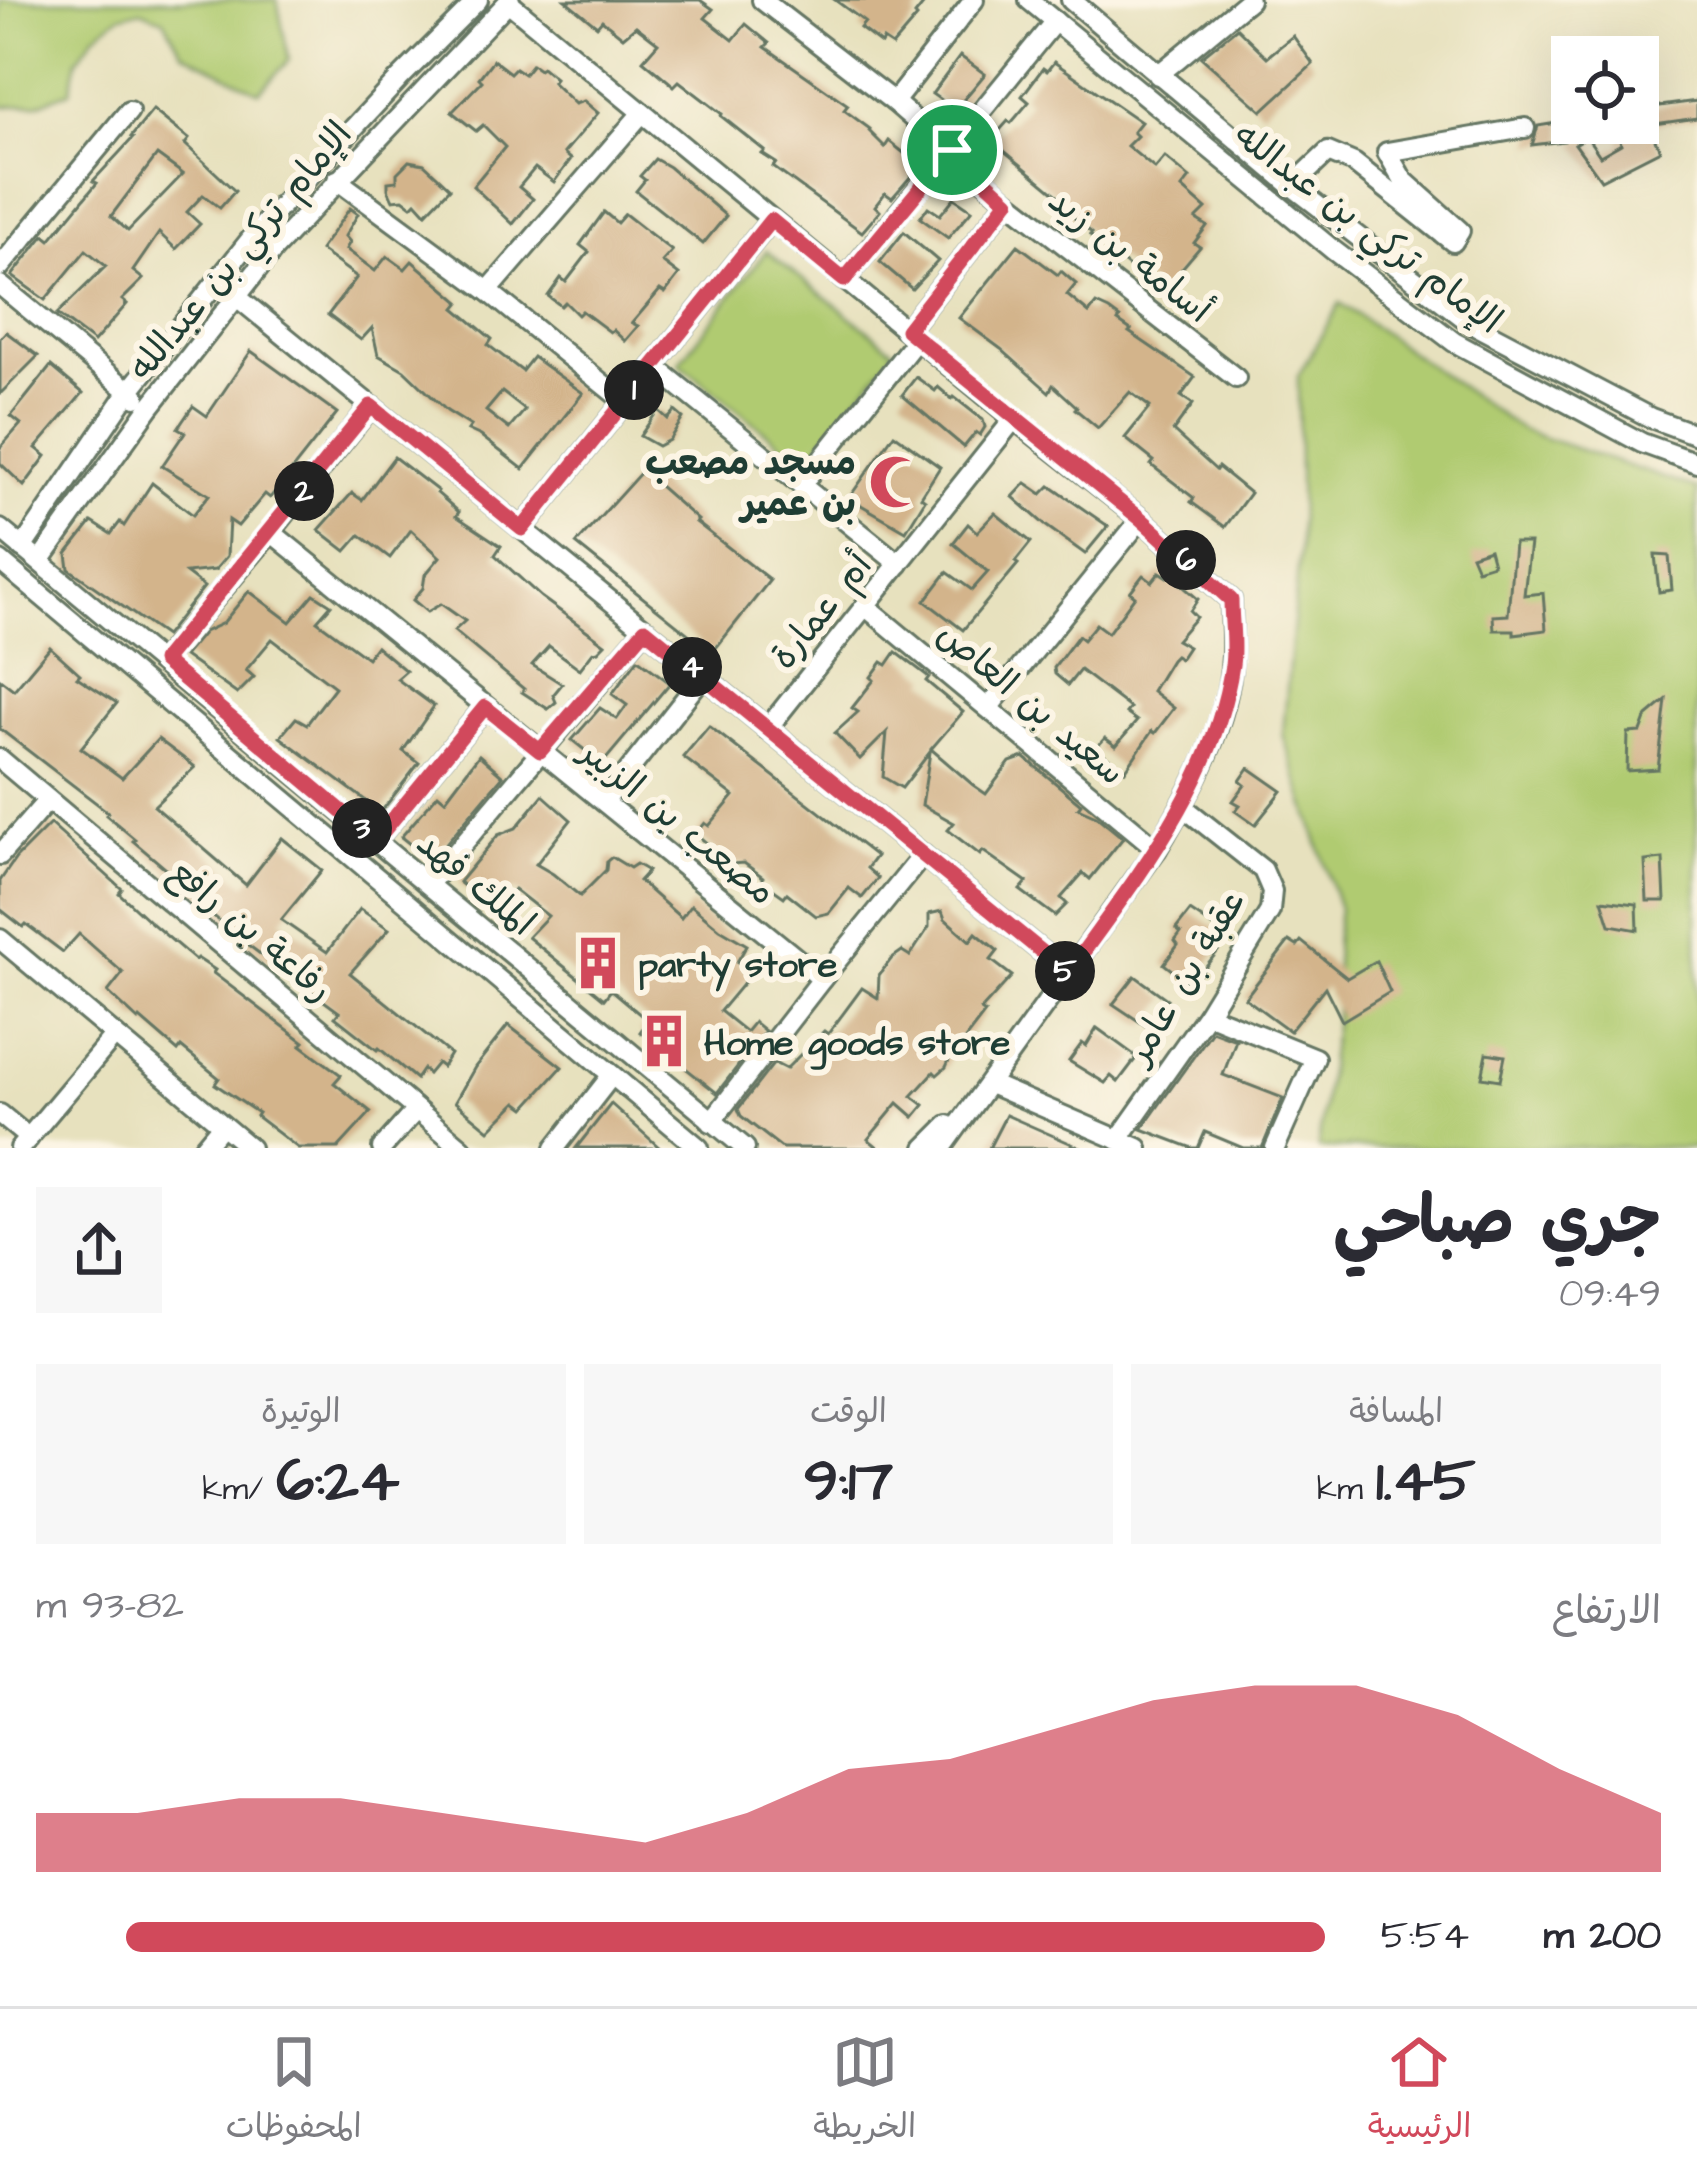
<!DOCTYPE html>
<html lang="ar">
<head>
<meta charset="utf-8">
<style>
  :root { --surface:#fff; --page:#f7f7f7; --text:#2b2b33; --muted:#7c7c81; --line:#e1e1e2; --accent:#d1495b }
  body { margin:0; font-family:"Architects Daughter","Playpen Sans Arabic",sans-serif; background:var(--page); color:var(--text); direction:rtl; height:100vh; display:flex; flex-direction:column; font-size:45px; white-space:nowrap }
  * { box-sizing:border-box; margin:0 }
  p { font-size:39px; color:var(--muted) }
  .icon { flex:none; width:66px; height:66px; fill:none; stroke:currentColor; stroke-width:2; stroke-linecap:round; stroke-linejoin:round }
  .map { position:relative; height:1148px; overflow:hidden; direction:ltr }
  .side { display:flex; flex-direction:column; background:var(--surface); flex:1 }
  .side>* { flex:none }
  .buttons { position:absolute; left:1551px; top:36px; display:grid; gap:24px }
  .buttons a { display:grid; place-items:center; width:108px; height:108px; border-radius:0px; background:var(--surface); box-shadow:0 12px 48px #0002; font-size:60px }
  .pin { position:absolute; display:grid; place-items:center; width:102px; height:102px; color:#fff; margin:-51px; border:6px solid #fff; border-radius:50%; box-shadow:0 3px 12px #0007 }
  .km { position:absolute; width:60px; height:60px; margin:-30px; border-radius:50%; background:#222; color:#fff; font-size:33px; line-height:60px; text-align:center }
  .round { display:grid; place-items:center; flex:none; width:126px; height:126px; border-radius:0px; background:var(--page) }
  .headline { display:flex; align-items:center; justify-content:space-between; height:204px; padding:0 36px }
  h1 { font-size:66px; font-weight:700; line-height:90px }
  .metrics { display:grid; grid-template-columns:repeat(3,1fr); gap:18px; height:204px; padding:12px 36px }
  .metrics div { display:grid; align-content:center; border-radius:0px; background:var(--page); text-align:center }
  .metrics b { font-size:60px; font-weight:700 }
  .metrics small { font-size:33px; font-weight:400 }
  .metrics p { font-size:33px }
  .chart { height:336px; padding:24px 36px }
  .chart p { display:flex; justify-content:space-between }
  .chart svg { width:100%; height:216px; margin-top:12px; fill:var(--accent); opacity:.7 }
  ul { padding:0 36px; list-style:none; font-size:39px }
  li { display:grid; grid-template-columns:192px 144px 1fr; align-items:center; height:90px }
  li i { height:30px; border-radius:15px; background:var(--accent) }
  .dock { display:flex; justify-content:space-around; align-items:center; height:168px; border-top:3px solid var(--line); background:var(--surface); font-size:33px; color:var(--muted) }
  .dock a { display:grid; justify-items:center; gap:6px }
  .dock .on { color:var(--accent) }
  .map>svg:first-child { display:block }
  .green { fill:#b0cb71; stroke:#688452; stroke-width:3 }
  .building { fill:#d3b48b; fill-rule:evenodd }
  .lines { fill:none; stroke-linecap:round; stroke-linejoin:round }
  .minor-casing { stroke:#657664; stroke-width:24 }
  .minor { stroke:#fff; stroke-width:18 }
  .route-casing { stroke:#fff; stroke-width:24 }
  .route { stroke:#d1495b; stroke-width:15 }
  .labels { text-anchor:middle; stroke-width:12; stroke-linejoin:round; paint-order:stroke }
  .street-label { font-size:36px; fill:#1f3d34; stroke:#fcf5e5 }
  .poi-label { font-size:36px; font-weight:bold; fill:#1f3d34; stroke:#fcf5e5; text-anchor:start }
</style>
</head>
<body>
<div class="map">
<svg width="1697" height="1148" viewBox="0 0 1697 1148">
  <rect width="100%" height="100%" fill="#fcf5e5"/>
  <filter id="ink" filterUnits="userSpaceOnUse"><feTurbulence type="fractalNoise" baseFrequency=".00833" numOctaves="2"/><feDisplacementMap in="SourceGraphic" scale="24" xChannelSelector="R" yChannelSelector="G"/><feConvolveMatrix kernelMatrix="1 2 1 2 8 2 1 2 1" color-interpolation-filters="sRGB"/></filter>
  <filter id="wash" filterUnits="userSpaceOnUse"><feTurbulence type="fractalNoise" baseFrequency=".004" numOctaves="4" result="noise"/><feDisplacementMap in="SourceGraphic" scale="48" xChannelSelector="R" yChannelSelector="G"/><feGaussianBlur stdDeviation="2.7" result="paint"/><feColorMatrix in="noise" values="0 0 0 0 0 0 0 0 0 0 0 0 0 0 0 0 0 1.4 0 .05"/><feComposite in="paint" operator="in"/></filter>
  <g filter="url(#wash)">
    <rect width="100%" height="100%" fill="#e7e1be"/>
    <g class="green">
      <path d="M0,0H277L289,60L259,92L182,52L164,20L141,10L119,16L95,35L77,60L70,91L38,104L0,107Z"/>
      <path d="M766,251L895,351L805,463L679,363Z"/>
      <path d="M1340,303L1521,430L1697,489V1148H1318L1338,995L1335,943L1339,909L1283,734L1300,544L1298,376Z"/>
    </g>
    <g id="blocks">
      <g class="building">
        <path d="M565,0H700L713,9L705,18L733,40L746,24L769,43L765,47L848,105L844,110L870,129L869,131L885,147L889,141L920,166L892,198L885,193L875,206L880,211L862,232L773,167L776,163L762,154L765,151L721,116L722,114L679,81L674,86L643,60L658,43L636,26L623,37L602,20L597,26Z"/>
        <path d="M835,0H927L915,15L917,17L892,46L883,40L881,44L860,28L865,22Z"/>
        <path d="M1237,28L1267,57L1293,36L1313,64L1262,111L1201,57Z"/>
        <path d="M960,56L985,74L955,110L932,94Z"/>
        <path d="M493,60L510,73L515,68L524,74L532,64L539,69L542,67L555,78L552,82L575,104L584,101L598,113L564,153L571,159L554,182L535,168L519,187L533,199L513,224L473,186L505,147L483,125L476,131L452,112L482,81L479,78Z"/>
        <path d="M1054,62L1141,122L1133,132L1137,136L1127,146L1155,169L1165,157L1190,178L1182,188L1206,209L1196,219L1207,226L1194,243L1200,247L1161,293L1090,235L1092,233L1057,203L1061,198L991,140L1008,121L1011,123L1029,102L1022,96L1043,68L1047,71Z"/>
        <path d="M1697,101V118L1648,125L1660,150L1601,180L1575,144L1587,137L1600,156L1621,144L1616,123H1638V109Z"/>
        <path d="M153,110L189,139L185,144L235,191L220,208L203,195L187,212L200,224L176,249L159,233L133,271L143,279L122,300L127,304L94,342L57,314L106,266L86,250L45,300L12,276L44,235L50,240L97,183L93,181L133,138L131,137ZM157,155L183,174L128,231L111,216Z"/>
        <path d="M1562,122L1564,141L1532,145L1538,126Z"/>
        <path d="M655,159L669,167L726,216L703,244L636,191L645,180L640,176Z"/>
        <path d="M409,161L424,164L450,188L426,213L416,202L412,206L403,199L393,200L388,189V182L397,181V173Z"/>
        <path d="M954,198L972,210L948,238L920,218L928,207L940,215Z"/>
        <path d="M350,208L358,214L345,236L350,242L346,249L375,271L387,256L405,269L412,261L460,302L455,308L492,339L488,345L522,371L533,357L583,393L523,469L481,436L468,430L471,426L447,411L404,370L378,355L372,328L361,340L328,315L357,277L320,250ZM502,392L525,410L509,429L486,411Z"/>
        <path d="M604,212L617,223L625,214L672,251L662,262L679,275L665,293L660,290L632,323L638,326L625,341L613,330L610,332L582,311L578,315L565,302L561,306L548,296L561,278L566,282L589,252L580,245Z"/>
        <path d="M904,232L938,261L912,289L880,262Z"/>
        <path d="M1018,245L1058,275L1061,271L1076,284L1067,295L1089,313L1096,304L1109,310L1120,318L1118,321L1131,330L1129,332L1195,377L1181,396L1193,404L1173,431L1216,470L1218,467L1250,493L1225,527L1191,502L1194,498L1151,465L1154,461L1125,438L1150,407L1130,392L1098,428L1075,409L1077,407L1053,385L1049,392L1001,349L959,318Z"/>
        <path d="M6,332L38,356L0,394V338Z"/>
        <path d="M251,351L337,413L270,498L265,494L238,526L229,520L227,556L215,570L186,573L204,587L165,636L69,569L67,554L92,522L111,534L120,522L124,526L152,483L193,515L209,495L162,466L185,432L178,428L193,406L207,416Z"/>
        <path d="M51,366L83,393L36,448L46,456L24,486L0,463V448L21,424L11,416Z"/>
        <path d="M916,377L935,391L938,387L952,399L954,397L983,420L985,427L980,435L976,432L964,447L902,395Z"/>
        <path d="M658,410L668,419L675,411L683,418L669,440L658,446L640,436Z"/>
        <path d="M894,434L940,467L921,497L925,500L906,531L849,498Z"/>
        <path d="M394,457L438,491L437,493L459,512L456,516L501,546L495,555L541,597L605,644L598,651L593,652L580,669L549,646L532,665L562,684L553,695L556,702L548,709L522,692L524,689L454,631L465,621L441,604L427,612L413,600L423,588L425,575L440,557L411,530L390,558L360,535L346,551L319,530L352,493L362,500Z"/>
        <path d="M642,471L698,520L696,522L770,580L712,653L576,544Z"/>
        <path d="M1026,483L1042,494L1050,486L1108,526L1085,554L1045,525L1013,497Z"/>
        <path d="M995,513L1031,542L1015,562L1018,564L963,630L925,601L947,572L972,590L988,572L953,543L968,524L977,532Z"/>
        <path d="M1514,543H1530L1524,595L1543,593L1546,630L1514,634V630H1494L1493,616L1508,615Z"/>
        <path d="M1489,549L1493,564L1477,569L1471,555Z"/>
        <path d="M1655,555L1669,556L1672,590L1659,592Z"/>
        <path d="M1160,572L1168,577L1171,576L1198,599L1190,611L1196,617L1176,640L1188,647L1180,659L1175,656L1171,660L1152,691L1174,708L1155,733L1152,731L1125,771L1096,748L1105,738L1116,746L1137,721L1126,713L1130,708L1080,670L1068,685L1055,674L1054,668L1078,636L1083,640L1096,624L1108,633L1135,596L1130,592L1143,575L1152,582Z"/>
        <path d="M249,591L290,622L314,594L331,605L317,621L367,658L376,646L406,671L397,679L434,706L403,751L419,763L381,812L280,737L296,718L307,724L335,687L272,639L246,670L254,677L237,694L184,656L204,632L223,623Z"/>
        <path d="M50,647L80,674L77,677L117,703L81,748L122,778L158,739L195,767L154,806L246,885L282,838L322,870L281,920L327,952L360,909L389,929L350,973L450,1054L442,1067L437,1063L428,1074L423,1069L416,1079L379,1048L377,1050L335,1017L339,1012L248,945L167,877L171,873L133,841L135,839L106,815L108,812L0,729V679L14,690Z"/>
        <path d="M896,652L929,677L926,681L963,712L931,749L973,785L986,794L1010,762L1024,757L1081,804L1078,808L1096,816L1123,838L1090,879L1083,873L1061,898L1067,904L1055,916L1020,890L1027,882L983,851L980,855L948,830L954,823L922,805L930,752L902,788L883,777L887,732L860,759L835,733L858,712L852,708L874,680L871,677L882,662L887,665Z"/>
        <path d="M638,659L670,683L602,764L572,740L600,708L617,719L627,705L612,694Z"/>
        <path d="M1666,700L1658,769L1627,771L1628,733L1641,732L1647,716Z"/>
        <path d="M709,726L876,856L867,868L878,878L862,898L849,888L829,913L816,916L787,893L784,897L763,882V877L744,863L731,864L696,834L705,823L709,826L734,796L683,757Z"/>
        <path d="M479,755L503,776L431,861L401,837L438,794L445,800Z"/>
        <path d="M1249,768L1282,791L1255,825L1235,811L1240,805L1233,801L1245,785L1240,781Z"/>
        <path d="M543,795L571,820L536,864L553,874L580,896L606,870L607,861L612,857L630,868L636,864L648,871L639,881L681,918L691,905L720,929L747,945L737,962L751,974L720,1011L746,1032L754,1022L765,1031L717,1093L640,1032L648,1021L611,990L604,999L528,937L548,916L514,889L495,912L459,882L498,835L516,828Z"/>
        <path d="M50,824L122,889L119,893L149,921L195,960L197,958L215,970L213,973L304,1042L301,1045L341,1075L334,1083L371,1112L338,1148H298L256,1116L258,1113L215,1084L219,1078L181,1047L178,1051L140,1018L138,1020L108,992L123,973L79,934L63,952L26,924L23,927L0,909V881L16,858Z"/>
        <path d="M1663,859L1665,901H1647L1645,861Z"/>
        <path d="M1602,900L1637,904L1638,930L1610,925Z"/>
        <path d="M942,911L945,919L970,941L976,933L998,951L991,960L1012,976L981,1010L985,1013L959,1047L956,1044L946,1067L937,1075L934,1072L912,1096L924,1105L914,1117L898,1103L868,1139L879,1148H782L741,1116L738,1109L774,1063L786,1069L824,1031L828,1034L862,988L878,998L879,975L892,958L902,951L910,956L929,927V914Z"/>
        <path d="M1190,911L1229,937L1191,985L1164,964L1178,945L1175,941L1181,933L1176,929Z"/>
        <path d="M1289,941L1297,946L1301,941L1347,978L1376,961L1390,992L1342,1021L1325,987L1290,1031L1245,998Z"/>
        <path d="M1135,976L1167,999L1146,1026L1113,1004Z"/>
        <path d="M508,1025L562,1067L525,1108L517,1102L489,1130L455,1102L475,1067Z"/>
        <path d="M1097,1028L1137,1057L1118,1082L1111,1076L1105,1083L1069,1061L1082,1043L1086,1046Z"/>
        <path d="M1212,1031L1236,1040L1223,1075L1283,1098L1262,1148H1243L1205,1132L1198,1148H1192L1142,1129Z"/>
        <path d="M1487,1053L1505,1056L1500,1080L1482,1077Z"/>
        <path d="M611,1104L660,1148H576Z"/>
        <path d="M1006,1115L1081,1148H989Z"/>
      </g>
    </g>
  </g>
  <g filter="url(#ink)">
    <use href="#blocks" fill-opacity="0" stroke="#657664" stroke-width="3"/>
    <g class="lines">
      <defs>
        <g id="minor">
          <path d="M762,0L894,102L1008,201L1236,378"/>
          <path d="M1029,0L1333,250L1454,342L1642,443L1697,463"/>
          <path d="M1071,0L1292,186L1472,324L1651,418L1697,435"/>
          <path d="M508,2L1014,419L1141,519L1231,600C1231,618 1233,638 1232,656C1229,725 1191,791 1157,849L942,1148"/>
          <path d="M1158,75L1249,0"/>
          <path d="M894,102L974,0"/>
          <path d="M337,180L488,291L625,402"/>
          <path d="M1292,186L1328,152L1354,163L1453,242L1460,231L1403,180L1387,152L1525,128"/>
          <path d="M0,267L129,111"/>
          <path d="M844,280L1055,21"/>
          <path d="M0,285L136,397"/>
          <path d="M488,291L641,114"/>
          <path d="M237,297L1068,973"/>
          <path d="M907,330L1008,201"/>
          <path d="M654,366L899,564"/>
          <path d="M801,485L917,339"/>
          <path d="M0,529L745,1148"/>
          <path d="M522,529L771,220"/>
          <path d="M271,532L822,979"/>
          <path d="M22,548L129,391L254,235L399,79L478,0"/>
          <path d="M0,561L699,1148"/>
          <path d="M40,561L149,408L274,249L510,0"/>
          <path d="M865,606L1157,849"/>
          <path d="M162,661L271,532L371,406"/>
          <path d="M988,708L1141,519"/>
          <path d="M767,729L1014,419"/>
          <path d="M0,759L462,1148"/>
          <path d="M604,802L703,676"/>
          <path d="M376,840L485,707"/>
          <path d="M0,855L48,800"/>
          <path d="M429,884L645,629"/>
          <path d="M0,939L250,1148"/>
          <path d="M1207,1014L1315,1058L1275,1148"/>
          <path d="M990,1084L1138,1148"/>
          <path d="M0,1114L29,1138"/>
          <path d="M711,1122L822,979L923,855"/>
          <path d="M1118,1140L1207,1014L1270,911L1272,891L1263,870L1182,806"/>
          <path d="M20,1148L115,1035"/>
          <path d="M203,1148L222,1125"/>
          <path d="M382,1148L416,1110"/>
          <path d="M555,1148L612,1075"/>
          <path d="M925,1148L948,1125"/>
        </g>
      </defs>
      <use href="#minor" class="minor-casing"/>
      <use href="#minor" class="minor"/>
    </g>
  </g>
  <g class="lines" filter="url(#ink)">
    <defs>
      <path id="route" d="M952,150L1008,201L907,330L1141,519L1231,600C1231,621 1235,644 1232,665C1214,784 1136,878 1068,973L645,629L540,751L485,707L376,840L163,661L371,406L522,529L771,220L844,280Z"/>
    </defs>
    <use href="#route" class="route-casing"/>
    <use href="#route" class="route"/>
  </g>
  <defs>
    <symbol id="mosque-bare" viewBox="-9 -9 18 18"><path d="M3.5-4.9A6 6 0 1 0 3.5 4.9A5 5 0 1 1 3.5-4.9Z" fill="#d1495b" stroke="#fcf5e5" stroke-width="2.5" paint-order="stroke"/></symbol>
    <symbol id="building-bare" viewBox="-9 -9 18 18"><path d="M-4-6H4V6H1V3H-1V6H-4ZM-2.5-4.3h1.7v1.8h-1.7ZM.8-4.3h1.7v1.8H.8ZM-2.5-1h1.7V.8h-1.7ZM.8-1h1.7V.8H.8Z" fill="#d1495b" stroke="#fcf5e5" stroke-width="2.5" paint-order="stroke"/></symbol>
  </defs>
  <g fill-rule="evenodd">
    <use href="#mosque-bare" x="858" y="444" width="76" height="76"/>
    <use href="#building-bare" x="560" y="925" width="76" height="76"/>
    <use href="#building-bare" x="626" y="1003" width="76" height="76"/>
  </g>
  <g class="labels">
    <g class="street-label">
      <text transform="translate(1369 227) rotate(37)" y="13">الإمام تركي بن عبدالله</text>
      <text transform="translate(239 250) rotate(-50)" y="13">الإمام تركي بن عبدالله</text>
      <text transform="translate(1131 254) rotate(38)" y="13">أسامة بن زيد</text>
      <text transform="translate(820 610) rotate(-51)" y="13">أم عمارة</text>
      <text transform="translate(1032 702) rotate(40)" y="13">سعيد بن العاص</text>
      <text transform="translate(679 821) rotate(39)" y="13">مصعب بن الزبير</text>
      <text transform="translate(477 882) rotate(40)" y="13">الملك فهد</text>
      <text transform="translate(252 929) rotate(40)" y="13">رفاعة بن رافع</text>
      <text transform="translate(1184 976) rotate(-59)" y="13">عقبة بن عامر</text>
    </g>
    <g class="poi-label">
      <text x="856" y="474" text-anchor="end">مسجد مصعب<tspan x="856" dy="41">بن عمير</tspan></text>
      <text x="638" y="976">party store</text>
      <text x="704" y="1054">Home goods store</text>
    </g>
  </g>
</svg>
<div class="buttons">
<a><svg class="icon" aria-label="locate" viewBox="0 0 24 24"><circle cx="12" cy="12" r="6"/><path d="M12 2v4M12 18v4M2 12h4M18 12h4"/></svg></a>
</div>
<div class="pin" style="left:952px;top:150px;background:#1e9e55"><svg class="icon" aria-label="arrive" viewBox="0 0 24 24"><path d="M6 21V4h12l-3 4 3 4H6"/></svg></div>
<b class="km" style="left:634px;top:390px">1</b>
<b class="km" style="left:304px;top:491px">2</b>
<b class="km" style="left:362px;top:828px">3</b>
<b class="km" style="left:692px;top:667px">4</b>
<b class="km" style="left:1065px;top:971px">5</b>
<b class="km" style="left:1186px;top:560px">6</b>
</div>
<section class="side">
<div class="headline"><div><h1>جري صباحي</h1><p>09:49</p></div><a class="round"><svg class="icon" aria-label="share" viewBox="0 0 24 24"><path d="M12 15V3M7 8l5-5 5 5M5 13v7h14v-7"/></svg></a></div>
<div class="metrics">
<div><p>المسافة</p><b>1.45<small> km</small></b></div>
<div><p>الوقت</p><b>9:17</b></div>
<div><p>الوتيرة</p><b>6:24<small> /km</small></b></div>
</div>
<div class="chart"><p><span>الارتفاع</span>82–93 m</p>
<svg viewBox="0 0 160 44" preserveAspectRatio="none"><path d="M0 44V32L10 32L20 29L30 29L40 32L50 35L60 38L70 32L80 23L90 21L100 15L110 9L120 6L130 6L140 12L150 23L160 32V44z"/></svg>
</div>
<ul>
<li><b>200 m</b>5:54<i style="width:93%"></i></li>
</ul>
</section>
<nav class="dock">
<a class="on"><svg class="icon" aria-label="home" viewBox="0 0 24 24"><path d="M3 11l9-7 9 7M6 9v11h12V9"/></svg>الرئيسية</a>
<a><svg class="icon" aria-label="map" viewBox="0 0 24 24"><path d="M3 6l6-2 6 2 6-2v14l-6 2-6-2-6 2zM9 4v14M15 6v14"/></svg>الخريطة</a>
<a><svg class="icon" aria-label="saved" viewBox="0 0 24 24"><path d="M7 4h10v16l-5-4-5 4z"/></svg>المحفوظات</a>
</nav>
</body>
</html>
